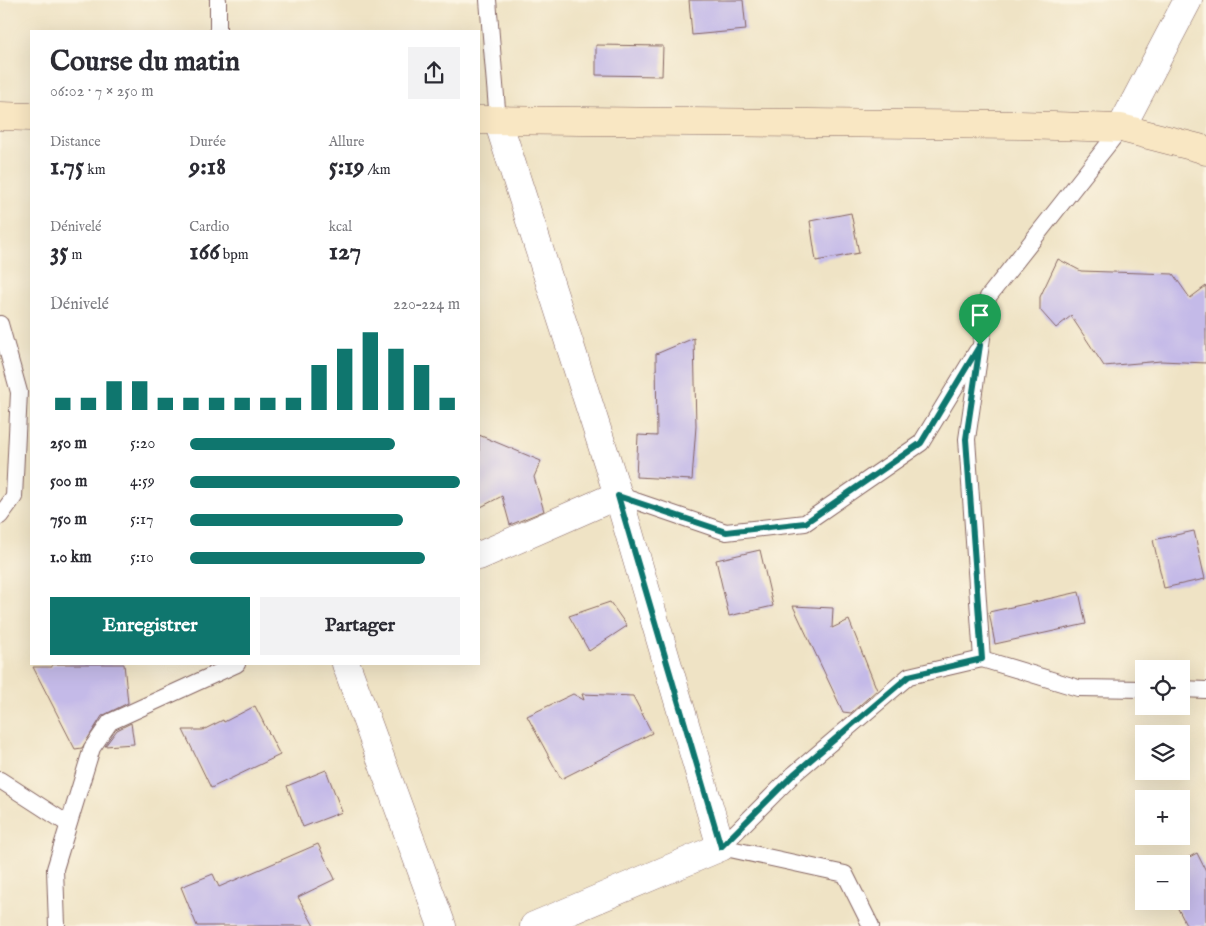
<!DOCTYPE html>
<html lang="fr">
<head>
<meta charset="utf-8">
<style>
  :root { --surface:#fff; --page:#f2f2f3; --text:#2b2b33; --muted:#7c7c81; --accent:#0f766e }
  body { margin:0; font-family:"IM FELL English",serif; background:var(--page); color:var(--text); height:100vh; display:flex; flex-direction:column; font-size:19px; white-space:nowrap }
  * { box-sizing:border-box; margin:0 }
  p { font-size:16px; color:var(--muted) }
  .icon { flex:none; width:28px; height:28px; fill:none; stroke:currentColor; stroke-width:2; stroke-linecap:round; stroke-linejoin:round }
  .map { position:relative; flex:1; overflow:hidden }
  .drawer { position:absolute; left:30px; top:30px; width:450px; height:635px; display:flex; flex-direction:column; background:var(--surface); border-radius:0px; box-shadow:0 5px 20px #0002 }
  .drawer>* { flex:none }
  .buttons { position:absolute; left:1135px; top:660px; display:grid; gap:10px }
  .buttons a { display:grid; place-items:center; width:55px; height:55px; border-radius:0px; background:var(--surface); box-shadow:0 5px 20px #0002; font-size:25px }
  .pin { position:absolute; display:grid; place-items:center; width:42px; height:42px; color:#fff; margin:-51px -21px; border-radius:50% 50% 50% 0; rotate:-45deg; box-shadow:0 0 5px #0007 }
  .pin .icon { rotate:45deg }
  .round { display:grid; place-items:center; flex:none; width:52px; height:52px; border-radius:0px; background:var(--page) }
  .overview { display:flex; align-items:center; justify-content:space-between; height:85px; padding:0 20px }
  h1 { font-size:28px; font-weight:800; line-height:38px }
  .figures { display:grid; grid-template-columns:repeat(3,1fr); gap:8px; height:85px; padding:5px 20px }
  .figures div { display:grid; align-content:center }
  .figures b { font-size:25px; font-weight:800 }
  .figures small { font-size:14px; font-weight:400 }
  .figures p { font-size:14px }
  .chart { height:140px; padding:10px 20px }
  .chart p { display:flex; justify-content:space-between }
  .chart svg { width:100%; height:90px; margin-top:5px; stroke:var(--accent); stroke-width:6 }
  .action { display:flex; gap:10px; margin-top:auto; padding:10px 20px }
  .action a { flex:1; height:58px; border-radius:0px; background:var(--accent); color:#fff; font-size:20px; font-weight:800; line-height:58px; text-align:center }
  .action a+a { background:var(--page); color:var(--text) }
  ul { padding:0 20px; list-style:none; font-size:16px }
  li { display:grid; grid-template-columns:80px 60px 1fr; align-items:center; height:38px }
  li i { height:12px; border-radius:6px; background:var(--accent) }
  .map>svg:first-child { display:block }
  .building { fill:#c4bae8 }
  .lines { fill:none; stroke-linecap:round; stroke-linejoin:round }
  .lane-casing { stroke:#846461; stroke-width:18 }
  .street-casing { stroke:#846461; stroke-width:29 }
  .secondary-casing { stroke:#846461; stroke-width:29 }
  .lane { stroke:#fff; stroke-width:16 }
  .street { stroke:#fff; stroke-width:28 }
  .secondary { stroke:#f9e7c3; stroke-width:28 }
  .route-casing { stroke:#fff; stroke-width:10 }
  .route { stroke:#0f766e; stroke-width:6 }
</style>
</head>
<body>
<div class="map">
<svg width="1206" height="926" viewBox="0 0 1206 926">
  <rect width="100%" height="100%" fill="#fcf5e5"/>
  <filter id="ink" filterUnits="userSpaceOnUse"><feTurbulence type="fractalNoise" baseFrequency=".02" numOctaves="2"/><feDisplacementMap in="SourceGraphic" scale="10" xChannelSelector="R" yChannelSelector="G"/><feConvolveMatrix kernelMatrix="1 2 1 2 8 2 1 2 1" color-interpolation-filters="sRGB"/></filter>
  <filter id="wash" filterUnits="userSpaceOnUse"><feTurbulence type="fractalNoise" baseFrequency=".0096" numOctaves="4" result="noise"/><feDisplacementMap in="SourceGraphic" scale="20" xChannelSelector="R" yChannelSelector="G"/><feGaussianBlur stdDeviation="1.12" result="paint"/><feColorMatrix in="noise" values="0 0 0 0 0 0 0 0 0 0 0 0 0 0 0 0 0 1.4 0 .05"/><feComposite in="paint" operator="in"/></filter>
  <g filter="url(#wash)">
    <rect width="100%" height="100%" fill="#efe3c5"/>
    <g id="blocks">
      <g class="building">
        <path d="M689,0H743L746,30L692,35Z"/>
        <path d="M596,45L663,46L662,76L596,75Z"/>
        <path d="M851,213L859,253L816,261L810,221Z"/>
        <path d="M1058,259L1081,271L1173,274L1190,298L1206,286V363L1161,361L1104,366L1071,316L1056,328L1040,310V297Z"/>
        <path d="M694,338L696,426L692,480L636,477L638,435L657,436L656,354Z"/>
        <path d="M479,435L541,461L534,477L544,511L510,525L502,496L479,508Z"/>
        <path d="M1194,531L1205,579L1164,588L1153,540Z"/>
        <path d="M760,550L773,606L729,616L716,560Z"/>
        <path d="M1079,592L1086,624L995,644L989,612Z"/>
        <path d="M610,602L627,626L589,651L569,616Z"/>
        <path d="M793,606L833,608L832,628L849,620L877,690L851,713L843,712Z"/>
        <path d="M52,664H124L128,703L102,716L82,748L75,749L33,667H52Z"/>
        <path d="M573,694L584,700L582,694L633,696L652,733L561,779L527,716Z"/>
        <path d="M255,706L280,755L211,788L183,730H203L223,720L224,722Z"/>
        <path d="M131,723L134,744L105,746L117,730Z"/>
        <path d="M326,770L342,812L303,827L287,786Z"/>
        <path d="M318,844L335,879L298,897L314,926H197L181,887L213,874L219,887Z"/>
        <path d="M1197,853L1206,871V926H1187L1174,901H1181V864H1176Z"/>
      </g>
    </g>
  </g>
  <g filter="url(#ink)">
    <use href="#blocks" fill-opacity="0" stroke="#846461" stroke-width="1"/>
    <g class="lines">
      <defs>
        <g id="lane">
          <path d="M218,0V31"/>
          <path d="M488,0L498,121"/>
          <path d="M0,324L19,392L14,497L0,516"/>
          <path d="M618,495L726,532L805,523L921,443L977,351"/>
          <path d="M982,659L967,439L988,297L1121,128"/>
          <path d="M1181,689L1206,690"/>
          <path d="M0,780L68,824"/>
          <path d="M721,847L794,774L909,676L982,659L1078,688L1144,689"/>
          <path d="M721,847L845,874L871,926"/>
          <path d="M57,926L55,869L92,748L110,722L237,664"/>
        </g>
        <g id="street">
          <path d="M498,121L618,495L721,847L534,926"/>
          <path d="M1121,128L1188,0"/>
          <path d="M479,556L618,495"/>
          <path d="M346,664L442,926"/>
        </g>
        <g id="secondary">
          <path d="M0,116L31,117"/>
          <path d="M479,120L1020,125L1121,128L1199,148L1206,151"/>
        </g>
      </defs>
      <use href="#lane" class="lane-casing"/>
      <use href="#street" class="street-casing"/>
      <use href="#secondary" class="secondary-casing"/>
      <use href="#lane" class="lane"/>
      <use href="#street" class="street"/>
      <use href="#secondary" class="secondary"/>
    </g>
  </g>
  <g class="lines" filter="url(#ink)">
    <defs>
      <path id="route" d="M980,345L966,439L982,659L909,676L794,774L721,847L618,496L726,532L805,523L921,443Z"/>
    </defs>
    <use href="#route" class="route-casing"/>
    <use href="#route" class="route"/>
  </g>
</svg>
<div class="buttons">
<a><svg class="icon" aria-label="locate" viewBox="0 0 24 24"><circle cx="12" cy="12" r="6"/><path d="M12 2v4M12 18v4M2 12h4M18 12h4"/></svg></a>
<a><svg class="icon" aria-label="layers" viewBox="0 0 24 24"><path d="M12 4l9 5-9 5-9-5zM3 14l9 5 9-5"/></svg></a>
<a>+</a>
<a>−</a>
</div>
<div class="pin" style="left:980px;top:345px;background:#1e9e55"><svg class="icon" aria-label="arrive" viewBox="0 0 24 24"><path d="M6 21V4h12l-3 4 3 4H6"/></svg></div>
<section class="drawer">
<div class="overview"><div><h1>Course du matin</h1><p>06:02 · 7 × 250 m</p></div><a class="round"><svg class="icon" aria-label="share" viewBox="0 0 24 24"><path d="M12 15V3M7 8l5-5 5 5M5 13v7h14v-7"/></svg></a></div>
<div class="figures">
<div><p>Distance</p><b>1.75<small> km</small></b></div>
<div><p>Durée</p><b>9:18</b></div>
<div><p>Allure</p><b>5:19<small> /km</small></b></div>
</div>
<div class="figures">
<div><p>Dénivelé</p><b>35<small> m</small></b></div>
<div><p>Cardio</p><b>166<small> bpm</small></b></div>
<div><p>kcal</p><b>127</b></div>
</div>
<div class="chart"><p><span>Dénivelé</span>220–224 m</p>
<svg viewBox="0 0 160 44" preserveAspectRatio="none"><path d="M5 44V38M15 44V38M25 44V30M35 44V30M45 44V38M55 44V38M65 44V38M75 44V38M85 44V38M95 44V38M105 44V22M115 44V14M125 44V6M135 44V14M145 44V22M155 44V38"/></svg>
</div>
<ul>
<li><b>250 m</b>5:20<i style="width:76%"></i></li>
<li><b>500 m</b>4:59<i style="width:100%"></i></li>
<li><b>750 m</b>5:17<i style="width:79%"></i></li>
<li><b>1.0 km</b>5:10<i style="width:87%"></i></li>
</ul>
<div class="action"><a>Enregistrer</a><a>Partager</a></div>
</section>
</div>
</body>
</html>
